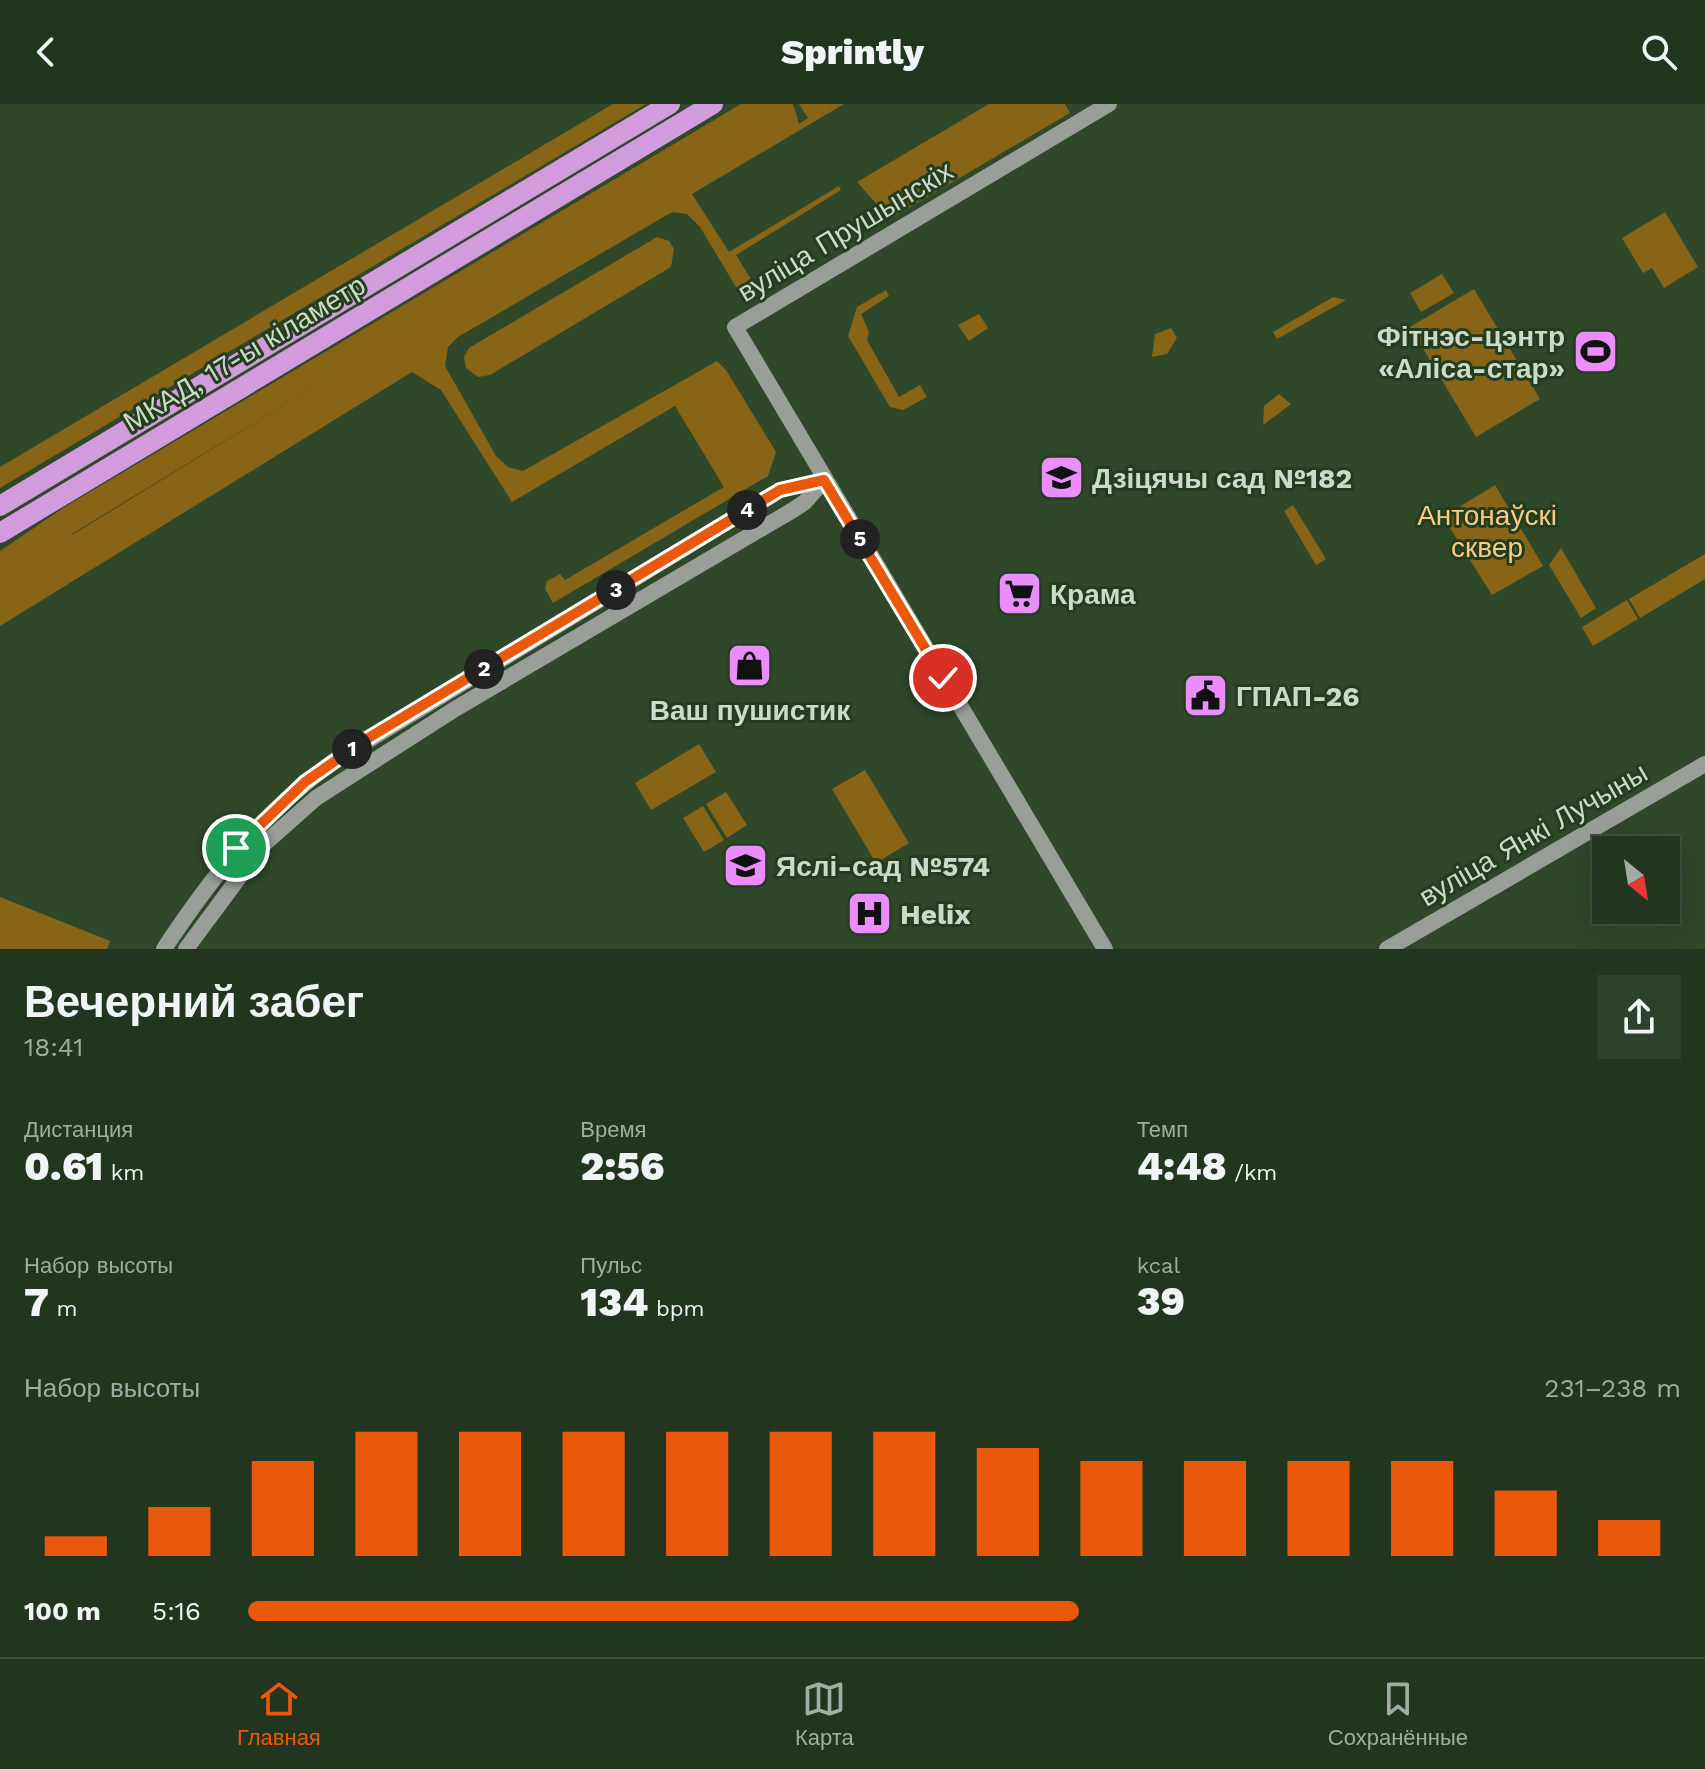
<!DOCTYPE html>
<html lang="ru">
<head>
<meta charset="utf-8">
<style>
  :root { --surface:#22361f; --page:#2e412c; --text:#f1f3f6; --muted:#a2aba4; --line:#3f503d; --accent:#ea580c }
  body { margin:0; font-family:"Work Sans",sans-serif; background:var(--page); color:var(--text); height:100vh; display:flex; flex-direction:column; font-size:30px; white-space:nowrap }
  * { box-sizing:border-box; margin:0 }
  p { font-size:26px; color:var(--muted) }
  .icon { flex:none; width:44px; height:44px; fill:none; stroke:currentColor; stroke-width:2; stroke-linecap:round; stroke-linejoin:round }
  .map { position:relative; height:845px; overflow:hidden }
  .side { display:flex; flex-direction:column; background:var(--surface); flex:1 }
  .side>* { flex:none }
  .needle { width:52px; rotate:150deg }
  .fabs { position:absolute; left:1592px; top:732px; display:grid; gap:16px }
  .fabs a { display:grid; place-items:center; width:88px; height:88px; border-radius:0px; background:var(--surface); box-shadow:0 8px 32px #0002,0 0 0 2px var(--line); font-size:40px }
  .pin { position:absolute; display:grid; place-items:center; width:68px; height:68px; color:#fff; margin:-34px; border:4px solid #fff; border-radius:50%; box-shadow:0 2px 8px #0007 }
  .km { position:absolute; width:40px; height:40px; margin:-20px; border-radius:50%; background:#222; color:#fff; font-size:22px; line-height:40px; text-align:center }
  .round { display:grid; place-items:center; flex:none; width:84px; height:84px; border-radius:0px; background:var(--page) }
  .summary { display:flex; align-items:center; justify-content:space-between; height:136px; padding:0 24px }
  h1 { font-size:44px; font-weight:800; line-height:60px }
  .metrics { display:grid; grid-template-columns:repeat(3,1fr); gap:12px; height:136px; padding:8px 24px }
  .metrics div { display:grid; align-content:center }
  .metrics b { font-size:40px; font-weight:800 }
  .metrics small { font-size:22px; font-weight:400 }
  .metrics p { font-size:22px }
  .chart { height:224px; padding:16px 24px }
  .chart p { display:flex; justify-content:space-between }
  .chart svg { width:100%; height:144px; margin-top:8px; stroke:var(--accent); stroke-width:6 }
  ul { padding:0 24px; list-style:none; font-size:26px }
  li { display:grid; grid-template-columns:128px 96px 1fr; align-items:center; height:60px }
  li i { height:20px; border-radius:10px; background:var(--accent) }
  header { display:flex; justify-content:space-between; align-items:center; height:104px; padding:0 24px; background:var(--surface); font-size:36px; font-weight:800 }
  .menu { display:flex; justify-content:space-around; align-items:center; height:112px; border-top:2px solid var(--line); background:var(--surface); font-size:22px; color:var(--muted) }
  .menu a { display:grid; justify-items:center; gap:4px }
  .menu .selected { color:var(--accent) }
  .map>svg:first-child { display:block }
  .green { fill:#886417; fill-rule:evenodd }
  .lines { fill:none; stroke-linecap:round; stroke-linejoin:round }
  .secondary { stroke:#9a9e99; stroke-width:16 }
  .highway { stroke:#d29bdd; stroke-width:20 }
  .route-casing { stroke:#fff; stroke-width:16 }
  .route { stroke:#ea580c; stroke-width:10 }
  .labels { text-anchor:middle; stroke-width:6; stroke-linejoin:round; paint-order:stroke }
  .street-label { font-size:28px; fill:#ccdbc9; stroke:#243d1f }
  .poi-label { font-size:28px; font-weight:bold; fill:#ccdbc9; stroke:#243d1f; text-anchor:start }
  .park-label { font-size:28px; fill:#f8cc81; stroke:#243d1f }
</style>
</head>
<body>
<header><svg class="icon" aria-label="back" viewBox="0 0 24 24"><path d="M15 5l-7 7 7 7"/></svg>Sprintly<svg class="icon" aria-label="search" viewBox="0 0 24 24"><circle cx="10" cy="10" r="6"/><path d="M15 15l6 6"/></svg></header>
<div class="map">
<svg width="1705" height="845" viewBox="0 0 1705 845">
  <rect width="100%" height="100%" fill="#2e4829"/>
  <g class="green">
    <path d="M613,0H646L0,384V363Z"/>
    <path d="M741,0H793L799,20L808,14L799,0H844L692,90L729,148L839,82L841,86L736,151L752,177L759,180L751,185L736,183L700,123L687,110L672,108L458,233L448,243L445,262L496,352L508,363L523,367L717,257L726,266L776,348L768,372L553,499L545,485L547,477L560,470L565,476L724,383L675,302L512,398L441,286L412,268L0,522V447L63,404ZM398,231L72,431V430Z"/>
    <path d="M989,0H1065L1070,9L890,115L857,78Z"/>
    <path d="M1665,108L1698,163L1664,184L1652,164L1643,169L1622,134Z"/>
    <path d="M657,133L669,137L674,145L671,163L490,271L478,273L466,264L464,253L469,244Z"/>
    <path d="M1442,170L1454,189L1421,208L1410,189Z"/>
    <path d="M1474,185L1540,295L1476,333L1410,223Z"/>
    <path d="M886,186L889,192L861,210L869,228L867,236L899,293L920,281L927,293L903,306L890,303L848,232L857,203Z"/>
    <path d="M1333,193L1346,196L1277,235L1273,228Z"/>
    <path d="M979,210L988,224L969,237L958,221Z"/>
    <path d="M1171,224L1177,234L1167,250L1152,253L1155,230Z"/>
    <path d="M1279,290L1291,300L1263,321L1264,302Z"/>
    <path d="M1495,381L1543,462L1492,491L1443,413Z"/>
    <path d="M1293,401L1326,455L1316,461L1284,407Z"/>
    <path d="M1561,444L1596,504L1581,514L1549,461Z"/>
    <path d="M1705,450V475L1640,514L1629,495Z"/>
    <path d="M1627,496L1638,515L1593,542L1582,523Z"/>
    <path d="M699,640L716,668L651,706L635,679Z"/>
    <path d="M865,666L909,739L876,759L832,685Z"/>
    <path d="M726,688L747,721L727,734L706,700Z"/>
    <path d="M703,702L724,736L704,748L683,714Z"/>
    <path d="M0,793L110,837L107,845H0Z"/>
  </g>
  <g class="lines">
    <g class="secondary">
      <path d="M164,845C212,772 262,709 334,657L780,386L824,376"/>
      <path d="M186,845L263,741L316,694L455,605L793,406L805,398L824,376"/>
      <path d="M1105,845L735,223L1109,0"/>
      <path d="M1387,845L1705,660"/>
    </g>
    <g class="highway">
      <path d="M0,402L670,0"/>
      <path d="M0,429L713,0"/>
    </g>
  </g>
  <g class="lines">
    <defs>
      <path id="route" d="M236,744L305,678L365,636L780,386L824,376L943,574"/>
    </defs>
    <use href="#route" class="route-casing"/>
    <use href="#route" class="route"/>
  </g>
  <defs>
    <symbol id="stadium-square" viewBox="-11 -11 22 22"><rect x="-9" y="-9" width="18" height="18" rx="4" fill="#ea8dfd" stroke="#243d1f"/><path d="M0-5a6.5 5 0 1 0 0 10a6.5 5 0 1 0 0-10ZM-3.5-1.8h7v3.6h-7Z" fill="#111"/></symbol>
    <symbol id="school-square" viewBox="-11 -11 22 22"><rect x="-9" y="-9" width="18" height="18" rx="4" fill="#ea8dfd" stroke="#243d1f"/><path d="M0-5L7-2L0 1L-7-2ZM-4 1L0 2.5L4 1V4Q0 6-4 4Z" fill="#111"/></symbol>
    <symbol id="supermarket-square" viewBox="-11 -11 22 22"><rect x="-9" y="-9" width="18" height="18" rx="4" fill="#ea8dfd" stroke="#243d1f"/><path d="M-6-5.5h2.5l.6 2H6L4.5 2H-2.5L-4.4-4H-6ZM-1.5 3.2a1.3 1.3 0 1 0 .1 0ZM3 3.2a1.3 1.3 0 1 0 .1 0Z" fill="#111"/></symbol>
    <symbol id="shop-square" viewBox="-11 -11 22 22"><rect x="-9" y="-9" width="18" height="18" rx="4" fill="#ea8dfd" stroke="#243d1f"/><path d="M-5-2.5h2.3a2.7 3.5 0 0 1 5.4 0H5L5.5 6h-11ZM-1.5-2.5h3a1.5 2.3 0 0 0-3 0Z" fill="#111"/></symbol>
    <symbol id="civic-square" viewBox="-11 -11 22 22"><rect x="-9" y="-9" width="18" height="18" rx="4" fill="#ea8dfd" stroke="#243d1f"/><path d="M-.6-6.5H3V-4.5H.6V-3L4-1V1h2V6H-6V1h2V-1L-.6-3ZM-1.2 2.5V6h2.4V2.5Z" fill="#111"/></symbol>
    <symbol id="hospital-square" viewBox="-11 -11 22 22"><rect x="-9" y="-9" width="18" height="18" rx="4" fill="#ea8dfd" stroke="#243d1f"/><path d="M-5-5h3v3.5h4V-5h3V5h-3V1.5h-4V5h-3Z" fill="#111"/></symbol>
  </defs>
  <g fill-rule="evenodd">
    <use href="#stadium-square" x="1570" y="222" width="51" height="51"/>
    <use href="#school-square" x="1036" y="348" width="51" height="51"/>
    <use href="#supermarket-square" x="994" y="464" width="51" height="51"/>
    <use href="#shop-square" x="724" y="536" width="51" height="51"/>
    <use href="#civic-square" x="1180" y="566" width="51" height="51"/>
    <use href="#school-square" x="720" y="736" width="51" height="51"/>
    <use href="#hospital-square" x="844" y="784" width="51" height="51"/>
  </g>
  <g class="labels">
    <g class="street-label">
      <text transform="translate(845 127) rotate(-31)" y="10">вуліца Прушынскіх</text>
      <text transform="translate(244 249) rotate(-31)" y="10">МКАД, 17-ы кіламетр</text>
      <text transform="translate(1533 730) rotate(-30)" y="10">вуліца Янкі Лучыны</text>
    </g>
    <g class="poi-label">
      <text x="1565" y="242" text-anchor="end">Фітнэс-цэнтр<tspan x="1565" dy="32">«Аліса-стар»</tspan></text>
      <text x="1092" y="384">Дзіцячы сад №182</text>
      <text x="1050" y="500">Крама</text>
      <text x="1236" y="602">ГПАП-26</text>
      <text x="750" y="616" text-anchor="middle">Ваш пушистик</text>
      <text x="776" y="772">Яслі-сад №574</text>
      <text x="900" y="820">Helix</text>
    </g>
    <g class="park-label">
      <text x="1487" y="421">Антонаўскі<tspan x="1487" dy="32">сквер</tspan></text>
    </g>
  </g>
</svg>
<div class="fabs">
<a><svg class="needle" viewBox="-14 -14 28 28"><path d="M0-13l5 13h-10z" fill="#e53935"/><path d="M0 13l5-13h-10z" fill="#a2aba4"/></svg></a>
</div>
<div class="pin" style="left:236px;top:744px;background:#1e9e55"><svg class="icon" aria-label="arrive" viewBox="0 0 24 24"><path d="M6 21V4h12l-3 4 3 4H6"/></svg></div>
<div class="pin" style="left:943px;top:574px;background:#d93025"><svg class="icon" aria-label="check" viewBox="0 0 24 24"><path d="M5 12l5 5 9-10"/></svg></div>
<b class="km" style="left:352px;top:645px">1</b>
<b class="km" style="left:484px;top:565px">2</b>
<b class="km" style="left:616px;top:486px">3</b>
<b class="km" style="left:747px;top:406px">4</b>
<b class="km" style="left:860px;top:435px">5</b>
</div>
<section class="side">
<div class="summary"><div><h1>Вечерний забег</h1><p>18:41</p></div><a class="round"><svg class="icon" aria-label="share" viewBox="0 0 24 24"><path d="M12 15V3M7 8l5-5 5 5M5 13v7h14v-7"/></svg></a></div>
<div class="metrics">
<div><p>Дистанция</p><b>0.61<small> km</small></b></div>
<div><p>Время</p><b>2:56</b></div>
<div><p>Темп</p><b>4:48<small> /km</small></b></div>
</div>
<div class="metrics">
<div><p>Набор высоты</p><b>7<small> m</small></b></div>
<div><p>Пульс</p><b>134<small> bpm</small></b></div>
<div><p>kcal</p><b>39</b></div>
</div>
<div class="chart"><p><span>Набор высоты</span>231–238 m</p>
<svg viewBox="0 0 160 44" preserveAspectRatio="none"><path d="M5 44V38M15 44V29M25 44V15M35 44V6M45 44V6M55 44V6M65 44V6M75 44V6M85 44V6M95 44V11M105 44V15M115 44V15M125 44V15M135 44V15M145 44V24M155 44V33"/></svg>
</div>
<ul>
<li><b>100 m</b>5:16<i style="width:58%"></i></li>
</ul>
</section>
<nav class="menu">
<a class="selected"><svg class="icon" aria-label="home" viewBox="0 0 24 24"><path d="M3 11l9-7 9 7M6 9v11h12V9"/></svg>Главная</a>
<a><svg class="icon" aria-label="map" viewBox="0 0 24 24"><path d="M3 6l6-2 6 2 6-2v14l-6 2-6-2-6 2zM9 4v14M15 6v14"/></svg>Карта</a>
<a><svg class="icon" aria-label="saved" viewBox="0 0 24 24"><path d="M7 4h10v16l-5-4-5 4z"/></svg>Сохранённые</a>
</nav>
</body>
</html>
